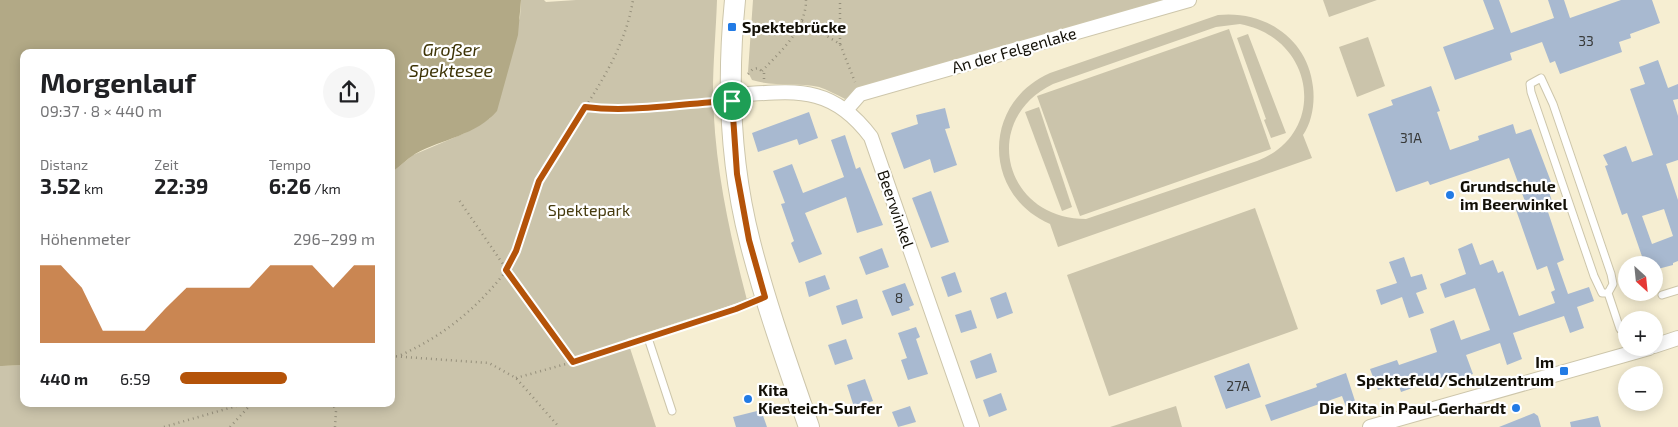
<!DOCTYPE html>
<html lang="de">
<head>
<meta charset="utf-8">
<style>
  :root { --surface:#fff; --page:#f6f6f6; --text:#202124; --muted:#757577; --accent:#b45309 }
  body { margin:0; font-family:"Exo 2",sans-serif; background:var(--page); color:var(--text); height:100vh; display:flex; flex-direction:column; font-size:19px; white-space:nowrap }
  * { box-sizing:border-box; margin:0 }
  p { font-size:16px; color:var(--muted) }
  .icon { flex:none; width:28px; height:28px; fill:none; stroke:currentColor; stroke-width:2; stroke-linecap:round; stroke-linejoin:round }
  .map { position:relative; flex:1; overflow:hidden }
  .drawer { position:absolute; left:20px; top:49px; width:375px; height:358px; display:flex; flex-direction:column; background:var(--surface); border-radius:10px; box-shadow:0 2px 12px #0003 }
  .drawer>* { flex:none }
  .needle { width:32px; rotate:153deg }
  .controls { position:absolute; left:1618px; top:256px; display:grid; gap:10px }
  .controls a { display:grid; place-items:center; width:45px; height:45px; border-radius:50%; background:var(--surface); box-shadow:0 2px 12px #0003; font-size:25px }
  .pin { position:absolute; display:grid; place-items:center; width:42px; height:42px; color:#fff; margin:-21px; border:2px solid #fff; border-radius:50%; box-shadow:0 1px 5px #0007 }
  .round { display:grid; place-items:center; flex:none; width:52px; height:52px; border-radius:26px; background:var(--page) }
  .head { display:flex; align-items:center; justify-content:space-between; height:85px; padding:0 20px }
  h1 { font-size:28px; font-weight:700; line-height:38px }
  .stats { display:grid; grid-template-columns:repeat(3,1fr); gap:8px; height:85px; padding:5px 20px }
  .stats div { display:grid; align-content:center }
  .stats b { font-size:21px; font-weight:700 }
  .stats small { font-size:14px; font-weight:400 }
  .stats p { font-size:14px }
  .chart { height:140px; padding:10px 20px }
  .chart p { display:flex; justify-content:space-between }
  .chart svg { width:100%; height:90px; margin-top:5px; fill:var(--accent); opacity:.7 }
  ul { padding:0 20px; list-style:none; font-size:16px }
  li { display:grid; grid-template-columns:80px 60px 1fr; align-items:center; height:38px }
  li i { height:12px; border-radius:6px; background:var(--accent) }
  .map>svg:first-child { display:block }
  .green { fill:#cbc4ab; fill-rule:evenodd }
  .water { fill:#b2a986 }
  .building { fill:#a8b9d0; fill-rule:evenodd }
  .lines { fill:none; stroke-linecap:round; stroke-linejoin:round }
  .lane-casing { stroke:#cdc6ab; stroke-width:9 }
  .street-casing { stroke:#cdc6ab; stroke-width:16 }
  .secondary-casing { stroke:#cdc6ab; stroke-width:22 }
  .path { stroke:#958f7b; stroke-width:2.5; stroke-dasharray:1 4; stroke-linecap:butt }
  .lane { stroke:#fff; stroke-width:7 }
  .street { stroke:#fff; stroke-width:14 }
  .secondary { stroke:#fff; stroke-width:20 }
  .route-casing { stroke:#fff; stroke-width:10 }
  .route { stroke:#b45309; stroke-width:6 }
  .poi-dot { fill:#227be5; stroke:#fff; stroke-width:2 }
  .labels { text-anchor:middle; stroke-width:4.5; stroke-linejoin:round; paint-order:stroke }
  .number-label { font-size:14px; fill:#383a39 }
  .poi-label { font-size:16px; font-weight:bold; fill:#131007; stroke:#fff; text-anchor:start }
  .street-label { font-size:16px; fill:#131007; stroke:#fff }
  .park-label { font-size:16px; fill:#463b0f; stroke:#fff }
  .water-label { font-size:18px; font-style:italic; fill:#3e3406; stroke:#fff }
</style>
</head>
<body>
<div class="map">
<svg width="1678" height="427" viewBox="0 0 1678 427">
  <rect width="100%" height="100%" fill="#f6eed2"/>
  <g class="green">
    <path d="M521,0H544L546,2L576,0H717C716,31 713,62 713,92C714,163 729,232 747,300L627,339L656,427H0V366L24,365V402H391V173L413,155L465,133L490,118L520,17Z"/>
    <path d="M753,0H1167L863,87L845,99C837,95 828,90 819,87C797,82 774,87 752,80L748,72Z"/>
    <path d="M1323,0H1377L1329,17Z"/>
    <path d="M1218,15C1265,10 1308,39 1313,87C1315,103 1312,122 1303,135L1312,158L1058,247L1050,224C982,194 982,103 1050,73ZM1240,24C1315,38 1329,133 1257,161L1086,219C1004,219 979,120 1053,84L1216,27Z"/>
    <path d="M1229,29L1271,149L1080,216L1037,96Z"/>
    <path d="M1248,34L1286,133L1271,138L1264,120L1266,119L1237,38Z"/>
    <path d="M1368,37L1385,86L1357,97L1339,47Z"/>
    <path d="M1039,107L1072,207L1062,211L1025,112Z"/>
    <path d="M1255,208L1298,329L1109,396L1067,275Z"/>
    <path d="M1176,406L1182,427H1110Z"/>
  </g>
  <path class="water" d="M0,0H521L518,35L497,111C477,135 442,139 415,154C407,159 399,167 391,173V52H24V365L2,366H0Z"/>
  <g class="building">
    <path d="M1483,0H1499L1511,33L1554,18L1548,0H1564L1570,18L1621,0H1652L1660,23L1630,34L1631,38L1619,42L1622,52L1560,74L1555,61L1550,63L1542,42L1510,53L1512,60L1455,80L1443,47L1494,29Z"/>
    <path d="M1658,60L1668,88L1678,84V99L1673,100L1678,116V160L1666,164L1678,200V261L1673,263V265L1654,270V265H1645L1627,213L1622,215L1605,166L1608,165L1603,155L1626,146L1632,162L1653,155L1630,89L1645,84L1639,67ZM1664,209L1673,236L1652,244L1642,216Z"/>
    <path d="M1431,86L1440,111L1437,112L1450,150L1479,140L1478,136L1513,124L1516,134L1531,129L1553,187L1548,189L1555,210L1548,212L1564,260L1557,263L1568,294L1589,287L1594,301L1577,307L1584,328L1570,333L1564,316L1513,333L1522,359L1507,365L1500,343L1466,355L1473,374L1448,382L1446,376L1401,392L1398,383L1378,390L1370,369L1397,360L1399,365L1437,352L1430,329L1454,320L1461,340L1490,330L1475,288L1445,298L1440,284L1466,274L1458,249L1472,243L1480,265L1493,260L1498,273L1503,271L1519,316L1555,303L1551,292L1555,290L1547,266L1537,270L1515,207L1526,204L1509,158L1430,185L1428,181L1396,192L1368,114L1393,105L1391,100Z"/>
    <path d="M945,108L950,128L945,129L957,165L934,173L930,159L904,169L891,133L918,124L916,115Z"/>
    <path d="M809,112L818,138L799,145L797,139L758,152L752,133Z"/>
    <path d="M845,135L856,169L860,167L883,225L857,233L846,197L805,213L822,254L799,263L791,243L794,241L781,204L785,203L773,171L792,164L803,193L844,177L831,140Z"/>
    <path d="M931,191L949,242L931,248L912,198Z"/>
    <path d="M882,248L889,267L866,275L859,257Z"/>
    <path d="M1404,257L1411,277L1422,274L1427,289L1416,293L1424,313L1409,318L1402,297L1381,305L1376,290L1397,283L1389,262Z"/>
    <path d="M955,272L962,292L948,297L941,277Z"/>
    <path d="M825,275L830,289L809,297L805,282Z"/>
    <path d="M905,283L914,305L909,307L910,310L892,316L882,291Z"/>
    <path d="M1006,292L1013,313L997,319L990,298Z"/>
    <path d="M857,299L863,318L842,325L836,306Z"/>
    <path d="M971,310L977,328L961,333L955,315Z"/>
    <path d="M916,327L920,337L916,339L928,374L908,380L901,360L907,358L898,333Z"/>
    <path d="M846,339L853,359L835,365L828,345Z"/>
    <path d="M991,353L997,372L976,379L970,361Z"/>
    <path d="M1249,363L1261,397L1226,409L1214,376Z"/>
    <path d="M1346,373L1356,404L1346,407L1342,396L1271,421L1265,405L1317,387L1316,384Z"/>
    <path d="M865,379L873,401L854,407L847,385Z"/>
    <path d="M1001,393L1007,410L989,417L983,400Z"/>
    <path d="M910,406L916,422L898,427L892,412Z"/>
    <path d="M761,410L767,427H736L733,417Z"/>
    <path d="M1534,413L1538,416L1541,427H1499Z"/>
    <path d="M1598,416L1601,427H1571L1570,422Z"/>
  </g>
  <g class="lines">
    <defs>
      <g id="lane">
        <path d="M1608,293H1602L1594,276L1531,92L1530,84L1541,78L1553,104L1611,274L1613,284L1608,293L1620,329L1626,330"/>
        <path d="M1662,295L1678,290"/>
        <path d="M672,411L648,338L765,297"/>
      </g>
      <g id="street">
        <path d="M731,95C792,92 830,82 871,137L972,427"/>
        <path d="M846,110L860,94L1189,0"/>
        <path d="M1654,346L1678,338"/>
        <path d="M1370,427L1649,348"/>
      </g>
      <path id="secondary" d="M735,0C727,80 730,164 750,242C766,305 788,366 809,427"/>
    </defs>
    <use href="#lane" class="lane-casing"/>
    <use href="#street" class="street-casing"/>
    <use href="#secondary" class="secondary-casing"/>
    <g class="path">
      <path d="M802,21L840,44L855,82"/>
      <path d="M840,44V0"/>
      <path d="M762,71C781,51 806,29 806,0"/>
      <path d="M748,74L753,69L758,68L764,73V80"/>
      <path d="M585,107C629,112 671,104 715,101"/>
      <path d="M401,355C445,335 477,308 507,270L459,200"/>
      <path d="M391,356L489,363L516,378L559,427"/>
      <path d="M573,362L640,340"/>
      <path d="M516,378L573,362L507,270C521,241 526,208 540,180C571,121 622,68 633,0"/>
      <path d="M332,402L336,411L335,427"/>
      <path d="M164,427L250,402"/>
      <path d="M230,427L253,402"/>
    </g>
    <use href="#lane" class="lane"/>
    <use href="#street" class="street"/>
    <use href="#secondary" class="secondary"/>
  </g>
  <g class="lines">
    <defs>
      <path id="route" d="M732,101L737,174L749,240L765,297L736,309L573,362L506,270L516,251L539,181L585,107C634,113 682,103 732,101Z"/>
    </defs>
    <use href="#route" class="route-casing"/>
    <use href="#route" class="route"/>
  </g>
  <g class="poi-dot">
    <rect x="727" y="22" width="10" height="10" rx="2.5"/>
    <circle cx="1450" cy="195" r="5"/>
    <rect x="1559" y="366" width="10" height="10" rx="2.5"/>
    <circle cx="748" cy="399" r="5"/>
    <circle cx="1516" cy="408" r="5"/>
  </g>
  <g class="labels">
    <g class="number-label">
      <text x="1586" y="46">33</text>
      <text x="1411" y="143">31A</text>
      <text x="899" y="303">8</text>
      <text x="1238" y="391">27A</text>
    </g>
    <g class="poi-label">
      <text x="742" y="33">Spektebrücke</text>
      <text x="1460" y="192">Grundschule<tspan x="1460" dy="18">im Beerwinkel</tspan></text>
      <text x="1554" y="368" text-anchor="end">Im<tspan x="1554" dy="18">Spektefeld/Schulzentrum</tspan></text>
      <text x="758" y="396">Kita<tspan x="758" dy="18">Kiesteich-Surfer</tspan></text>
      <text x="1506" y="414" text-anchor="end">Die Kita in Paul-Gerhardt</text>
    </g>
    <g class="street-label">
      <text transform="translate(1014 50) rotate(-16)" y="6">An der Felgenlake</text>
      <text transform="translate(896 209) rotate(71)" y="6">Beerwinkel</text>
    </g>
    <g class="park-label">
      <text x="589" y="216">Spektepark</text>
    </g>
    <g class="water-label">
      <text x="451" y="56">Großer<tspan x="451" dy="21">Spektesee</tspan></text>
    </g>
  </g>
</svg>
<div class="controls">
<a><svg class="needle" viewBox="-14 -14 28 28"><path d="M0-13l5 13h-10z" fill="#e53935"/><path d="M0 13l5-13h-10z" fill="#757577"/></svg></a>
<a>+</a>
<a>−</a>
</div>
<div class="pin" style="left:732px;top:101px;background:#1e9e55"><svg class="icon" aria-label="arrive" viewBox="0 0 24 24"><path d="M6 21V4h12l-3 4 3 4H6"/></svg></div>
<section class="drawer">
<div class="head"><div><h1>Morgenlauf</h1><p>09:37 · 8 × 440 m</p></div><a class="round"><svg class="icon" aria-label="share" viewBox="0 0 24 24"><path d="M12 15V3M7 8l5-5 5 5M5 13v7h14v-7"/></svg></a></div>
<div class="stats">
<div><p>Distanz</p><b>3.52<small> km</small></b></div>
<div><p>Zeit</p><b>22:39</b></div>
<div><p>Tempo</p><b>6:26<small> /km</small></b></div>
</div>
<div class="chart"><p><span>Höhenmeter</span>296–299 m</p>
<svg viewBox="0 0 160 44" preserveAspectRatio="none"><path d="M0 44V6L10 6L20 17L30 38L40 38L50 38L60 27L70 17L80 17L90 17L100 17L110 6L120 6L130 6L140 17L150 6L160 6V44z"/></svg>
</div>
<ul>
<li><b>440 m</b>6:59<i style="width:55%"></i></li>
</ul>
</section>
</div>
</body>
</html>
